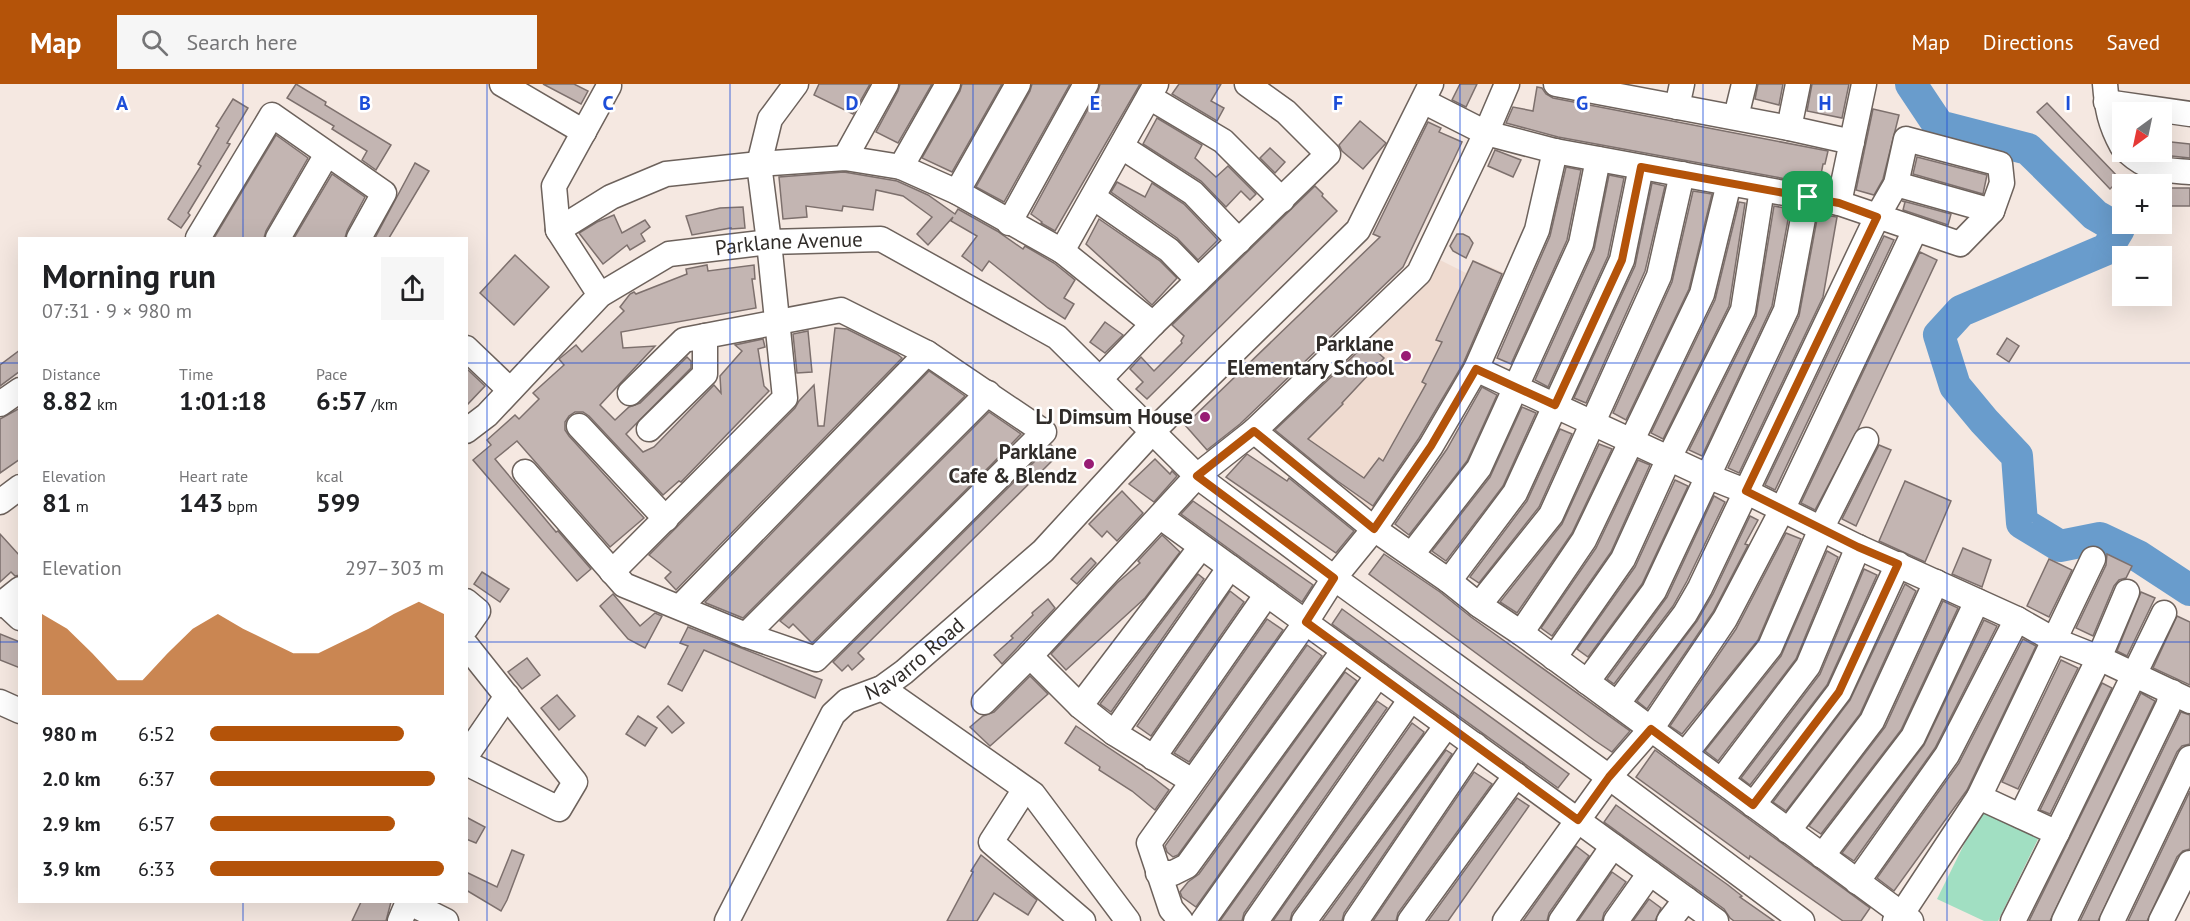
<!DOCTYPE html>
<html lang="en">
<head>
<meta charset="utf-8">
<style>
  :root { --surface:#fff; --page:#f6f6f6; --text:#202124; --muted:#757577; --accent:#b45309 }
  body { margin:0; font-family:"PT Sans",sans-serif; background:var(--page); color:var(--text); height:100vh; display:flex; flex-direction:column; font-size:22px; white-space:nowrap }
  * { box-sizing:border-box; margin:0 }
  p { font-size:20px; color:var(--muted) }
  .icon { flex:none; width:33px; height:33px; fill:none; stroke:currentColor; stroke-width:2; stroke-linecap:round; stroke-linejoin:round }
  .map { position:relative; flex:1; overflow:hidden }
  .panel { position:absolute; left:18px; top:153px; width:450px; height:666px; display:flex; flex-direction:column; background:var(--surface); border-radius:0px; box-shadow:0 6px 24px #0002 }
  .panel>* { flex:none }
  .needle { width:39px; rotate:213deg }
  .fabs { position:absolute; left:2112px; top:18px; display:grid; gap:12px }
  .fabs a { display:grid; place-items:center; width:60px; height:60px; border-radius:0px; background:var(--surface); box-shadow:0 6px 24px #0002; font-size:30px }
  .pin { position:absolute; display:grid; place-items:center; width:51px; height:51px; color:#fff; margin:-26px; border-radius:12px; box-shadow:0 3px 9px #0006 }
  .round { display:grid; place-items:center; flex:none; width:63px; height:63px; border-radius:0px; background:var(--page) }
  .summary { display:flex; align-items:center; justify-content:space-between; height:102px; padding:0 24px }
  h1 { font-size:33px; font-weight:700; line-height:45px }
  .figures { display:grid; grid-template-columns:repeat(3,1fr); gap:9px; height:102px; padding:6px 24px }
  .figures div { display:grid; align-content:center }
  .figures b { font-size:26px; font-weight:700 }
  .figures small { font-size:16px; font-weight:400 }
  .figures p { font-size:16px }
  .chart { height:168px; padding:12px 24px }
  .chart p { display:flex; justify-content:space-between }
  .chart svg { width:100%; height:108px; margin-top:6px; fill:var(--accent); opacity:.7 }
  ul { padding:0 24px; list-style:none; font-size:20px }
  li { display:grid; grid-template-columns:96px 72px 1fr; align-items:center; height:45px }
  li i { height:15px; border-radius:8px; background:var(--accent) }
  header { display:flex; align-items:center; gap:36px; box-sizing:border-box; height:84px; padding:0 30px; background:var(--accent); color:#fff }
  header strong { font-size:28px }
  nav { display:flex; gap:33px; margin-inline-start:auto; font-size:21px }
  .search { width:420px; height:54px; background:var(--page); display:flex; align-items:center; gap:15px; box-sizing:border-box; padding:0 21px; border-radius:0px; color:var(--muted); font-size:22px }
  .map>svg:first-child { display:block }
  .built { fill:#efdbd0 }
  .green { fill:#a1dfc2 }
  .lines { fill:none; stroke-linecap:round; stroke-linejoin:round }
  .river { stroke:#699ccc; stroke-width:32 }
  .building { fill:#c3b5b2; stroke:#7d706d; stroke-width:1.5 }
  .minor-casing { stroke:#6d625c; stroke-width:27 }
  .minor { stroke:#fff; stroke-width:24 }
  .route-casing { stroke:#fff; stroke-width:12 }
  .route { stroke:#b45309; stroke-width:8 }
  .grid { fill:none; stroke:#1d4ed8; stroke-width:1.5; stroke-opacity:0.55 }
  .poi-dot { fill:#981c74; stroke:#fff; stroke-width:2 }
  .labels { text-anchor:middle; stroke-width:5; stroke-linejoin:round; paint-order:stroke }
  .street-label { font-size:21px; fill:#302c29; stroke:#fff }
  .poi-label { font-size:21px; font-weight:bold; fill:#302c29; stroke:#fff; text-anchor:end }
  .grid-label { font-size:20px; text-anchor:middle; font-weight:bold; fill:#1d4ed8; stroke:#fff; stroke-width:5; stroke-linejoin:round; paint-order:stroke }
</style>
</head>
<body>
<header>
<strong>Map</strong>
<div class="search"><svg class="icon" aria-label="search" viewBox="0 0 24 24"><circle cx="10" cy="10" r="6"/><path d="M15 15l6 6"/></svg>Search here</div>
<nav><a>Map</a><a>Directions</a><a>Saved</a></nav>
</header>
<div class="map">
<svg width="2190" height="837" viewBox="0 0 2190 837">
  <rect width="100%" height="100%" fill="#f5e8e1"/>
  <path class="built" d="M1436,174L1466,189L1473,176L1508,190L1426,357L1373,436L1266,348Z"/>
  <path class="green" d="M1984,720L2040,751L1998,837H1984L1937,815Z"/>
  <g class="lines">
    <path class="river" d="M1911,0L1939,42L2028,65L2095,131L2119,145L2107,165L1961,227L1939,251L1955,302L1984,337L2017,372L2022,439L2060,462L2100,454L2138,472L2190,506"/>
  </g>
  <g class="building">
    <path d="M296,0L326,18L325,21L391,61L376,86L362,76L367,67L332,45L334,42L287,14Z"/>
    <path d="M543,0H574L588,7L581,20Z"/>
    <path d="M819,0H870L853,30L814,11Z"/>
    <path d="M900,0H932L898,59L876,48L898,7Z"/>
    <path d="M962,0H1002L952,88L922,74L960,7Z"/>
    <path d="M1032,0H1070L1004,118L976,103L1030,7Z"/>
    <path d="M1100,0H1140L1055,147L1041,139L1042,138L1031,130L1098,7Z"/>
    <path d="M1179,0H1221L1211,17L1224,24L1217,37L1172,10Z"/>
    <path d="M1460,0H1477L1466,23L1452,16Z"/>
    <path d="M1758,0H1783L1779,21L1755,15Z"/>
    <path d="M1812,0H1849L1842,34L1807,27Z"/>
    <path d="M1537,3L1542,4L1546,10L1553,14L1828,67L1825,80H1823L1819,101L1558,53L1506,39L1513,23L1533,27Z"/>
    <path d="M233,15L248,24L227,59L230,60L188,129L190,131L181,144L168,135L201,82L198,80L219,44L216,42Z"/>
    <path d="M2047,19L2120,95L2110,105L2037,28Z"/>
    <path d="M1873,25L1899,31L1883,95L1874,111L1856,106Z"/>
    <path d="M1157,34L1202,61L1195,74L1216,93L1228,82L1256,110L1250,116L1241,107L1226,123L1201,97L1143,60Z"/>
    <path d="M1360,37L1386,59L1363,85L1342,67L1339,61Z"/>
    <path d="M1428,38L1441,44L1439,48L1462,58L1403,183L1240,340L1207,366L1185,341L1380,153L1373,150Z"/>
    <path d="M276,51L308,74L266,147L264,154H214Z"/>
    <path d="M2162,57L2190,60V74L2162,71Z"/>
    <path d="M1270,64L1285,78L1275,89L1260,74Z"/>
    <path d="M1495,66L1521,76L1513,93L1488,82Z"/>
    <path d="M1917,73L1987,91L1983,110L1913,90Z"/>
    <path d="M415,79L429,87L389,154H375Z"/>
    <path d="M1566,83L1581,86L1567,156L1511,280L1497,274L1550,152Z"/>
    <path d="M844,88L897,97L928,111L955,130L958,125L997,147L1023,165L1025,162L1054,179L1075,196L1064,214L1074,220L1065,235L1048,224L989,177L982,187L962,172L977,152L951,137L953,133L928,161L917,150L932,133L903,112L876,106L873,126L843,122L842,127L806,122L807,133L783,135L779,93Z"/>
    <path d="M332,90L365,113L347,147L345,154H294Z"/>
    <path d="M1609,91L1624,94L1608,172L1548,303L1535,296L1594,166Z"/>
    <path d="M1117,98L1145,113L1152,99L1184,120L1218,156L1198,176L1177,154L1111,108Z"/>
    <path d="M1652,99L1665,102L1645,187L1586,319L1574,314L1635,182Z"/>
    <path d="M1315,102L1323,110L1322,112L1337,127L1147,315L1136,305L1143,298L1130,285L1141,273L1154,287L1182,259L1181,257L1184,252L1172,241Z"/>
    <rect x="2162" y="104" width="28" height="18"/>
    <path d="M1693,107L1712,110L1689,205L1626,336L1613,329L1672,198Z"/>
    <path d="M1902,117H1903L1951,130L1948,141L1903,126L1905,118Z"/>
    <path d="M1739,118L1745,119L1729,222L1663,355L1651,349L1715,216Z"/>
    <path d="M1774,122L1790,125L1772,222L1702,372L1689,366L1756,232Z"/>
    <path d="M743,123L745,144L731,145V144L692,151L686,132L720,124Z"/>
    <path d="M1818,130L1837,133L1823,213L1739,389L1728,384L1799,232Z"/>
    <path d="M614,131L622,149L645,136L650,143L641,150L645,157L630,166L627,161L603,180L579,149L597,138Z"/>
    <path d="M1099,135L1160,177L1177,194L1152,221L1086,160Z"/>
    <path d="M1457,150H1463L1469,153L1473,159L1466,174L1453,167L1450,162Z"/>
    <path d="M1884,152L1894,156L1775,406L1765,401Z"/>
    <path d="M1920,168L1937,176L1858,345L1815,426L1801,419Z"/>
    <path d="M515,171L549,203L514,241L480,209Z"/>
    <path d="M1473,177L1502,190L1463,280L1419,354L1373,422L1336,396L1275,346L1367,259L1384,274L1342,319L1343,320L1308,355L1364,394L1379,374L1383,377L1426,300L1422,298L1442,258L1436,256Z"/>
    <path d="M707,181L708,187L754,181L755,195H752L756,224L621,248L623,264L655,262L600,321L615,336L629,323L640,319L687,273L691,277V284L626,350L643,368L654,363L714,301L721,309L720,292L742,267L735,261L763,255L765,263L758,265L764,302L769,307L681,398L679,397L663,411L589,332L583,328H575L569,332L565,338V346L569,352L644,434L610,463L517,357L495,375L556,448L558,447L591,485L577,497L473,376L491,361L487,356L515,331L519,335L539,315L533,309L564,281L559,275L576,261L582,268L624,227L620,223L630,210L634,208L636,210L687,190L686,185Z"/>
    <path d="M1105,238L1123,251L1105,269L1090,258Z"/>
    <path d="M835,244L847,245L897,270L902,274L676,506L665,494L671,488L649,471L795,324L799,317L814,301L818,342H824Z"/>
    <path d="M808,247L812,288L797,289L793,250Z"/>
    <path d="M2007,254L2019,262L2009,278L1997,270Z"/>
    <path d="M20,266V287L0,302V281Z"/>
    <path d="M466,284L485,302L466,322Z"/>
    <path d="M929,287L965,312L743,534L706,519L705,518Z"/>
    <path d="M1482,303L1497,311L1467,377L1409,451L1395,440L1447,365Z"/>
    <path d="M1522,323L1536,329L1503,402L1446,477L1432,467L1490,393Z"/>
    <path d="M20,324V375L0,389V335Z"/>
    <path d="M989,328L1021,350L992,380L812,559L793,540L789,544L780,537Z"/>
    <path d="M1560,345L1572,350L1539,423L1479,499L1470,493L1527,417Z"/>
    <path d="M1599,360L1612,365L1572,449L1517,529L1500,518L1562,440Z"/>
    <path d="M1051,361L1059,370L858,569L864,575L852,586L848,581L842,587L833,578Z"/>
    <path d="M1879,361L1891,366L1856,442L1842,435Z"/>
    <path d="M1247,370L1287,397L1289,394L1354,447L1336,469L1226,393Z"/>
    <path d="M1155,375L1170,390L1172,387L1177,392L1154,418L1129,400Z"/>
    <path d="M1638,376L1650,381L1611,468L1552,552L1541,544L1596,464Z"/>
    <path d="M1675,396L1688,402L1642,500L1588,573L1577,565L1635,483Z"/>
    <path d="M1905,397L1951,417L1925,478L1879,457Z"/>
    <path d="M1122,407L1143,429L1117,457L1107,447L1102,453L1089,440Z"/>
    <path d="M1714,412L1725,418L1687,497L1673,522L1614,600L1607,595L1667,513Z"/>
    <path d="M1193,417L1313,501L1302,518L1181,430Z"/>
    <path d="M1750,432L1758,436L1745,460L1748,461L1713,528L1647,625L1637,617L1697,537L1713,510Z"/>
    <path d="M1786,449L1801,455L1758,556L1682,650L1670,642L1736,545Z"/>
    <path d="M0,450L20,472V491L15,492L11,488L0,498Z"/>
    <path d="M1162,451L1180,468L1145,514L1066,586L1051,570L1117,499L1140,479L1138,477Z"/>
    <path d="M1963,464L1991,476L1982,503L1952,490Z"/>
    <path d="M1827,467L1838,473L1796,575L1718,677L1705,667L1781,572Z"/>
    <path d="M1384,470L1440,508L1471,533L1630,647L1612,668L1594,656L1369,490Z"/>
    <path d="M2107,470L2132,482L2126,494L2119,496L2114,502L2093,552L2076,544L2106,481Z"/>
    <path d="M1091,474L1096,479L1077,500L1071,495Z"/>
    <path d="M2049,475L2072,486L2049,533L2027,522Z"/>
    <path d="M1864,485L1877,491L1827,601L1750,701L1741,694L1820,590Z"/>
    <path d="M482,488L509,505L500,518L474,500Z"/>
    <path d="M1198,490L1204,495L1111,628L1100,620Z"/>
    <path d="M1905,500L1916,507L1860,630L1786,727L1773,718L1850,616Z"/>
    <path d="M1230,507L1244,518L1151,652L1137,642Z"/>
    <path d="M2141,508L2155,514L2127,572L2117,567Z"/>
    <path d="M613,510L640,542L655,529L662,532L645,564L628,555L600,522Z"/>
    <path d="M1048,515L1055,524L1002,580L994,571L1013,554L1011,552L1033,531L1032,529Z"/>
    <path d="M1943,517L1958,524L1901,646L1821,750L1809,742L1885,643Z"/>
    <path d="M1342,525L1569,690L1558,704L1332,540Z"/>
    <path d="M2177,532L2190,538V601L2153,584Z"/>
    <path d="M1267,535L1283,546L1189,678L1174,669Z"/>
    <path d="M1984,536L1997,542L1935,664L1854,777L1842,769L1924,661Z"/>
    <path d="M688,543L822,596L815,614L704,566L682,607L668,600L688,562L680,559Z"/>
    <path d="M0,550L20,558V584L0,576Z"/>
    <path d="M2023,555L2036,562L1967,706L1894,807L1877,794L1959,679Z"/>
    <path d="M1307,561L1322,572L1178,771L1173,773L1167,768L1165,762Z"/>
    <path d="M527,574L540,591L522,605L508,588Z"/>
    <path d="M2061,576L2078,584L2018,705L2002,698Z"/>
    <path d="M1345,588L1357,597L1196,823L1182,813L1180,808L1188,798L1199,790Z"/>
    <path d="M1030,592L1048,610L990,662L970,643L983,632L994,628Z"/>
    <path d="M2102,599L2112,604L2050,730L2040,726Z"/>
    <path d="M2141,609L2155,617L2050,837H2029Z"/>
    <path d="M557,611L575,632L559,646L541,624Z"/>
    <path d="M1377,617L1387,624L1244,829L1242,837H1220Z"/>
    <path d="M668,622L684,639L672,649L657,633Z"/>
    <path d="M2181,628L2190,631V660L2182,662L2177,668L2098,837H2080Z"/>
    <path d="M638,632L657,644L645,662L626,650Z"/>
    <path d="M1412,639L1424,648L1423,650L1292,829L1290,837H1273Z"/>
    <path d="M1076,642L1151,692L1169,706L1155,726L1132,707L1099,686L1100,683L1065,659Z"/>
    <path d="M1446,666L1452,670L1344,829L1342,837H1322Z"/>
    <path d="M1655,666L1870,824L1861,837H1843L1750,772L1749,775L1636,693Z"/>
    <path d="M1474,688L1492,700L1398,829L1396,837H1373Z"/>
    <path d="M2190,707V765L2183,767L2177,773L2147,837H2128Z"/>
    <path d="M1517,714L1529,722L1448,837H1428Z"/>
    <path d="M1616,721L1728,801L1742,812L1740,813L1774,837H1734L1730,834L1724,825L1604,738Z"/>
    <path d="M466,733L485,743L476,759L466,755Z"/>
    <path d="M1576,762L1589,772L1549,829L1547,837H1523Z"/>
    <path d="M512,766L524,771L507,816L501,827L466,806V788L497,803Z"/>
    <path d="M981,771L1037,816L1028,831L994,809L977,837H947L973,788L971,787Z"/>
    <path d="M1612,788L1626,798L1604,829L1602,837H1578Z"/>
    <path d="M1649,815L1661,824L1655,837H1633Z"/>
    <path d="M361,818H391L386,837H352Z"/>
  </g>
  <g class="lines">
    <defs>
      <g id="minor">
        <path d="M502,0L584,48"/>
        <path d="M1556,0L1789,44L1852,58"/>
        <path d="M2105,0C2107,25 2110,40 2122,62"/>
        <path d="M1149,13L1223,57L1282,116"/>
        <path d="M1423,17L1486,49L1555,67L1839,119L1960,160L1992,127L1896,100"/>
        <path d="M2106,18L2190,30"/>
        <path d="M1677,23L1682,0"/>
        <path d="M1736,33L1744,0"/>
        <path d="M1789,44L1798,0"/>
        <path d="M1122,63L1193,109L1239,157"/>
        <path d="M2128,68C2149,87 2163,86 2190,88"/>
        <path d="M845,74L886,0"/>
        <path d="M901,83L948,0"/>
        <path d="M957,108L1018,0"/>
        <path d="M1093,113L1169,166L1198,196"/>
        <path d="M1839,119L1864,0"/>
        <path d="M1009,139L1086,0"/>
        <path d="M558,146L611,113L666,90L759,80L845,74L901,83L957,108L1062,167L1153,240"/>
        <path d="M198,154L272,31L384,109L359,154"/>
        <path d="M278,154L327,70"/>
        <path d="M1062,167L1156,0"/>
        <path d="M600,211L558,146L554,102L609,2"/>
        <path d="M466,264L510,306"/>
        <path d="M1476,285L1707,392L1745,407L1858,463L2017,535L2054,556L2099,574L2190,617"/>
        <path d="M1101,294L1153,240L1328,70L1286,28L1247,0"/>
        <path d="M0,320L20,306"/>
        <path d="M579,342L666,435"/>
        <path d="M649,345L705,290V252"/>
        <path id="s1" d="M466,347L487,331L600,211L669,170L769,158L881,155L1057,253L1197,392L1334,494L1609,693L1802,837"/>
        <path d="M1254,347L1374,445L1449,497L1479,521L1521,549L1911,837"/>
        <path d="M525,388L624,501L746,551L816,575L1044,348L927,269L841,226L684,256L630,309"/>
        <path d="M0,418L20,403"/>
        <path d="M1161,433L1716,837"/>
        <path d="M1412,470L1479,384L1581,160L1598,75"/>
        <path d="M612,488L785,314L769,158L759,80L770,35L796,0"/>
        <path d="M1449,497L1515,409L1622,176L1641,83"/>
        <path d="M466,517L478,527L466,544"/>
        <path d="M4,519L20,534"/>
        <path d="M0,521L20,505"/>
        <path d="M1479,521L1551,431L1659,192L1682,90"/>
        <path d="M680,523L927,269"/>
        <path d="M1521,549L1584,456L1702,210L1729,99"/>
        <path d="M746,551L988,309"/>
        <path d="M466,561L575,698L559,725L466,679"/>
        <path d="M1030,572L1080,622L1114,649L1192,697"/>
        <path d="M1554,574L1623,475L1669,374L1743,226L1762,105"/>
        <path d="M1587,598L1654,507L1786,226L1807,113"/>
        <path d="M882,604L1033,710L1128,837"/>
        <path d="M0,618L20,627"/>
        <path d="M984,618L1030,572L1197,392L1254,347L1419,189L1486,49L1507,0"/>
        <path d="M1617,620L1685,530L1700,504L1877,133L1896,100L1906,55L2000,80L2002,99L1992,127"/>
        <path d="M1080,622L1201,463"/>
        <path d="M1114,649L1230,483"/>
        <path d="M1685,670L1770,563L1821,445L1866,356"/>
        <path d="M466,672L507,612"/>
        <path d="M1153,674L1267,510"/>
        <path d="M1721,697L1808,582L1858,463"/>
        <path d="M1025,705L991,758L1083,837"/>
        <path d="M1979,713L2057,749L2013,837"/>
        <path d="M1753,721L1839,608L1898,480"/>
        <path d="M2021,732L2099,574L2127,508"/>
        <path d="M1788,747L1872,637L1936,498"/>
        <path d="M2057,749L2164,529"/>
        <path d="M1822,772L1913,653L1977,517"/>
        <path d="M1158,789H1173L1187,782L1344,566"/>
        <path d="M1857,798L1947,671L2017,535"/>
        <path d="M400,837L408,818L446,837"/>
        <path id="s2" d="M727,837L833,630L847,617L882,604L904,588L1043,467L1154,346L1358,146L1431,0"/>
        <path d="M1181,837L1171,825L1149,759L1306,538L1334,494L1374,445L1431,362L1476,285L1537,146L1555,67"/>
        <path d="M1203,837L1378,591"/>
        <path d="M1256,837L1411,615"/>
        <path d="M1304,837L1447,641"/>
        <path d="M1356,837L1475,661"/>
        <path d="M1410,837L1516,691"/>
        <path d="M1505,837L1609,693L1651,645L1725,535L1782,426L1915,146"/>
        <path d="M1561,837L1613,762"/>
        <path d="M1616,837L1650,789"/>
        <path d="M1669,837L1686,815"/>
        <path d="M1895,837L1901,831L1979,713L2093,475"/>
        <path d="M2064,837L2168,622L2172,608"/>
        <path d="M2112,837L2190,674"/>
        <path d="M2161,837L2190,779"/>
      </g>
    </defs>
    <use href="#minor" class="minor-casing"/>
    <use href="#minor" class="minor"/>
  </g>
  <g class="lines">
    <defs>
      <path id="route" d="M1641,83L1839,119L1877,133L1746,407L1858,463L1898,480L1839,608L1753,721L1651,645L1609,693L1578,736L1306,538L1334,494L1197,392L1254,347L1374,445L1431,362L1476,285L1555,321L1622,176Z"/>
    </defs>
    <use href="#route" class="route-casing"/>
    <use href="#route" class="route"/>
  </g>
  <path class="grid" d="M243,0V154M487,0V837M730,0V837M973,0V837M1217,0V837M1460,0V837M1703,0V837M1947,0V837M0,279H20M466,279H2190M0,558H20M466,558H2190M243,818V837"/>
  <g class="poi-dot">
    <circle cx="1406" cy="272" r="6"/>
    <circle cx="1205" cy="333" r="6"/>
    <circle cx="1089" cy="380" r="6"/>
  </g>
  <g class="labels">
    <g class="street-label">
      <text dy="7" stroke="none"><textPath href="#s1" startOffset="392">Parklane Avenue</textPath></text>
      <text dy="7" stroke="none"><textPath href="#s2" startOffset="332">Navarro Road</textPath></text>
    </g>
    <g class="poi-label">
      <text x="1394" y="267">Parklane<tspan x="1394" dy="24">Elementary School</tspan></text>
      <text x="1193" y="340">LJ Dimsum House</text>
      <text x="1077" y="375">Parklane<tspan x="1077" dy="24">Cafe &amp; Blendz</tspan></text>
    </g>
  </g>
  <g class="grid-label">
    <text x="122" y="26">A</text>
    <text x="365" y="26">B</text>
    <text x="608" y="26">C</text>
    <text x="852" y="26">D</text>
    <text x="1095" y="26">E</text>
    <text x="1338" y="26">F</text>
    <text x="1582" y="26">G</text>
    <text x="1825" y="26">H</text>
    <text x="2068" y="26">I</text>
  </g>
</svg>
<div class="fabs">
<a><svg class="needle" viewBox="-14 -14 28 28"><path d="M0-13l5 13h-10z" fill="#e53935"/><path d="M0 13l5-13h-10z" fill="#757577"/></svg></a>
<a>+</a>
<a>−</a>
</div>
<div class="pin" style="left:1808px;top:113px;background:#1e9e55"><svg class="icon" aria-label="arrive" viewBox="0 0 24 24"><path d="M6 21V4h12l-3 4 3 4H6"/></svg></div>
<section class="panel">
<div class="summary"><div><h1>Morning run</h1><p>07:31 · 9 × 980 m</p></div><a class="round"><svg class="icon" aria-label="share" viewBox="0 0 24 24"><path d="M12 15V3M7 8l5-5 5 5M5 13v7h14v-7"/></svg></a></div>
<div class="figures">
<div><p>Distance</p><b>8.82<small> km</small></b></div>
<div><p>Time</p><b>1:01:18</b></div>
<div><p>Pace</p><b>6:57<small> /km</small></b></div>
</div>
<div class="figures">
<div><p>Elevation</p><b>81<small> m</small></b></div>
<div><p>Heart rate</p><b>143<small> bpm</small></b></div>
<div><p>kcal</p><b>599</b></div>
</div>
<div class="chart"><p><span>Elevation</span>297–303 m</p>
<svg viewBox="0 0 160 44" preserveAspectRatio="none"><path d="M0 44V11L10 17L20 27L30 38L40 38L50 27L60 17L70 11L80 17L90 22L100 27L110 27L120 22L130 17L140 11L150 6L160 11V44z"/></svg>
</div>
<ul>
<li><b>980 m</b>6:52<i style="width:83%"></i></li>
<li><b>2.0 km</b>6:37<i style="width:96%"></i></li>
<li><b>2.9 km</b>6:57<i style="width:79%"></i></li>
<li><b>3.9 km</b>6:33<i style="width:100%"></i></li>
</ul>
</section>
</div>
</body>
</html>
